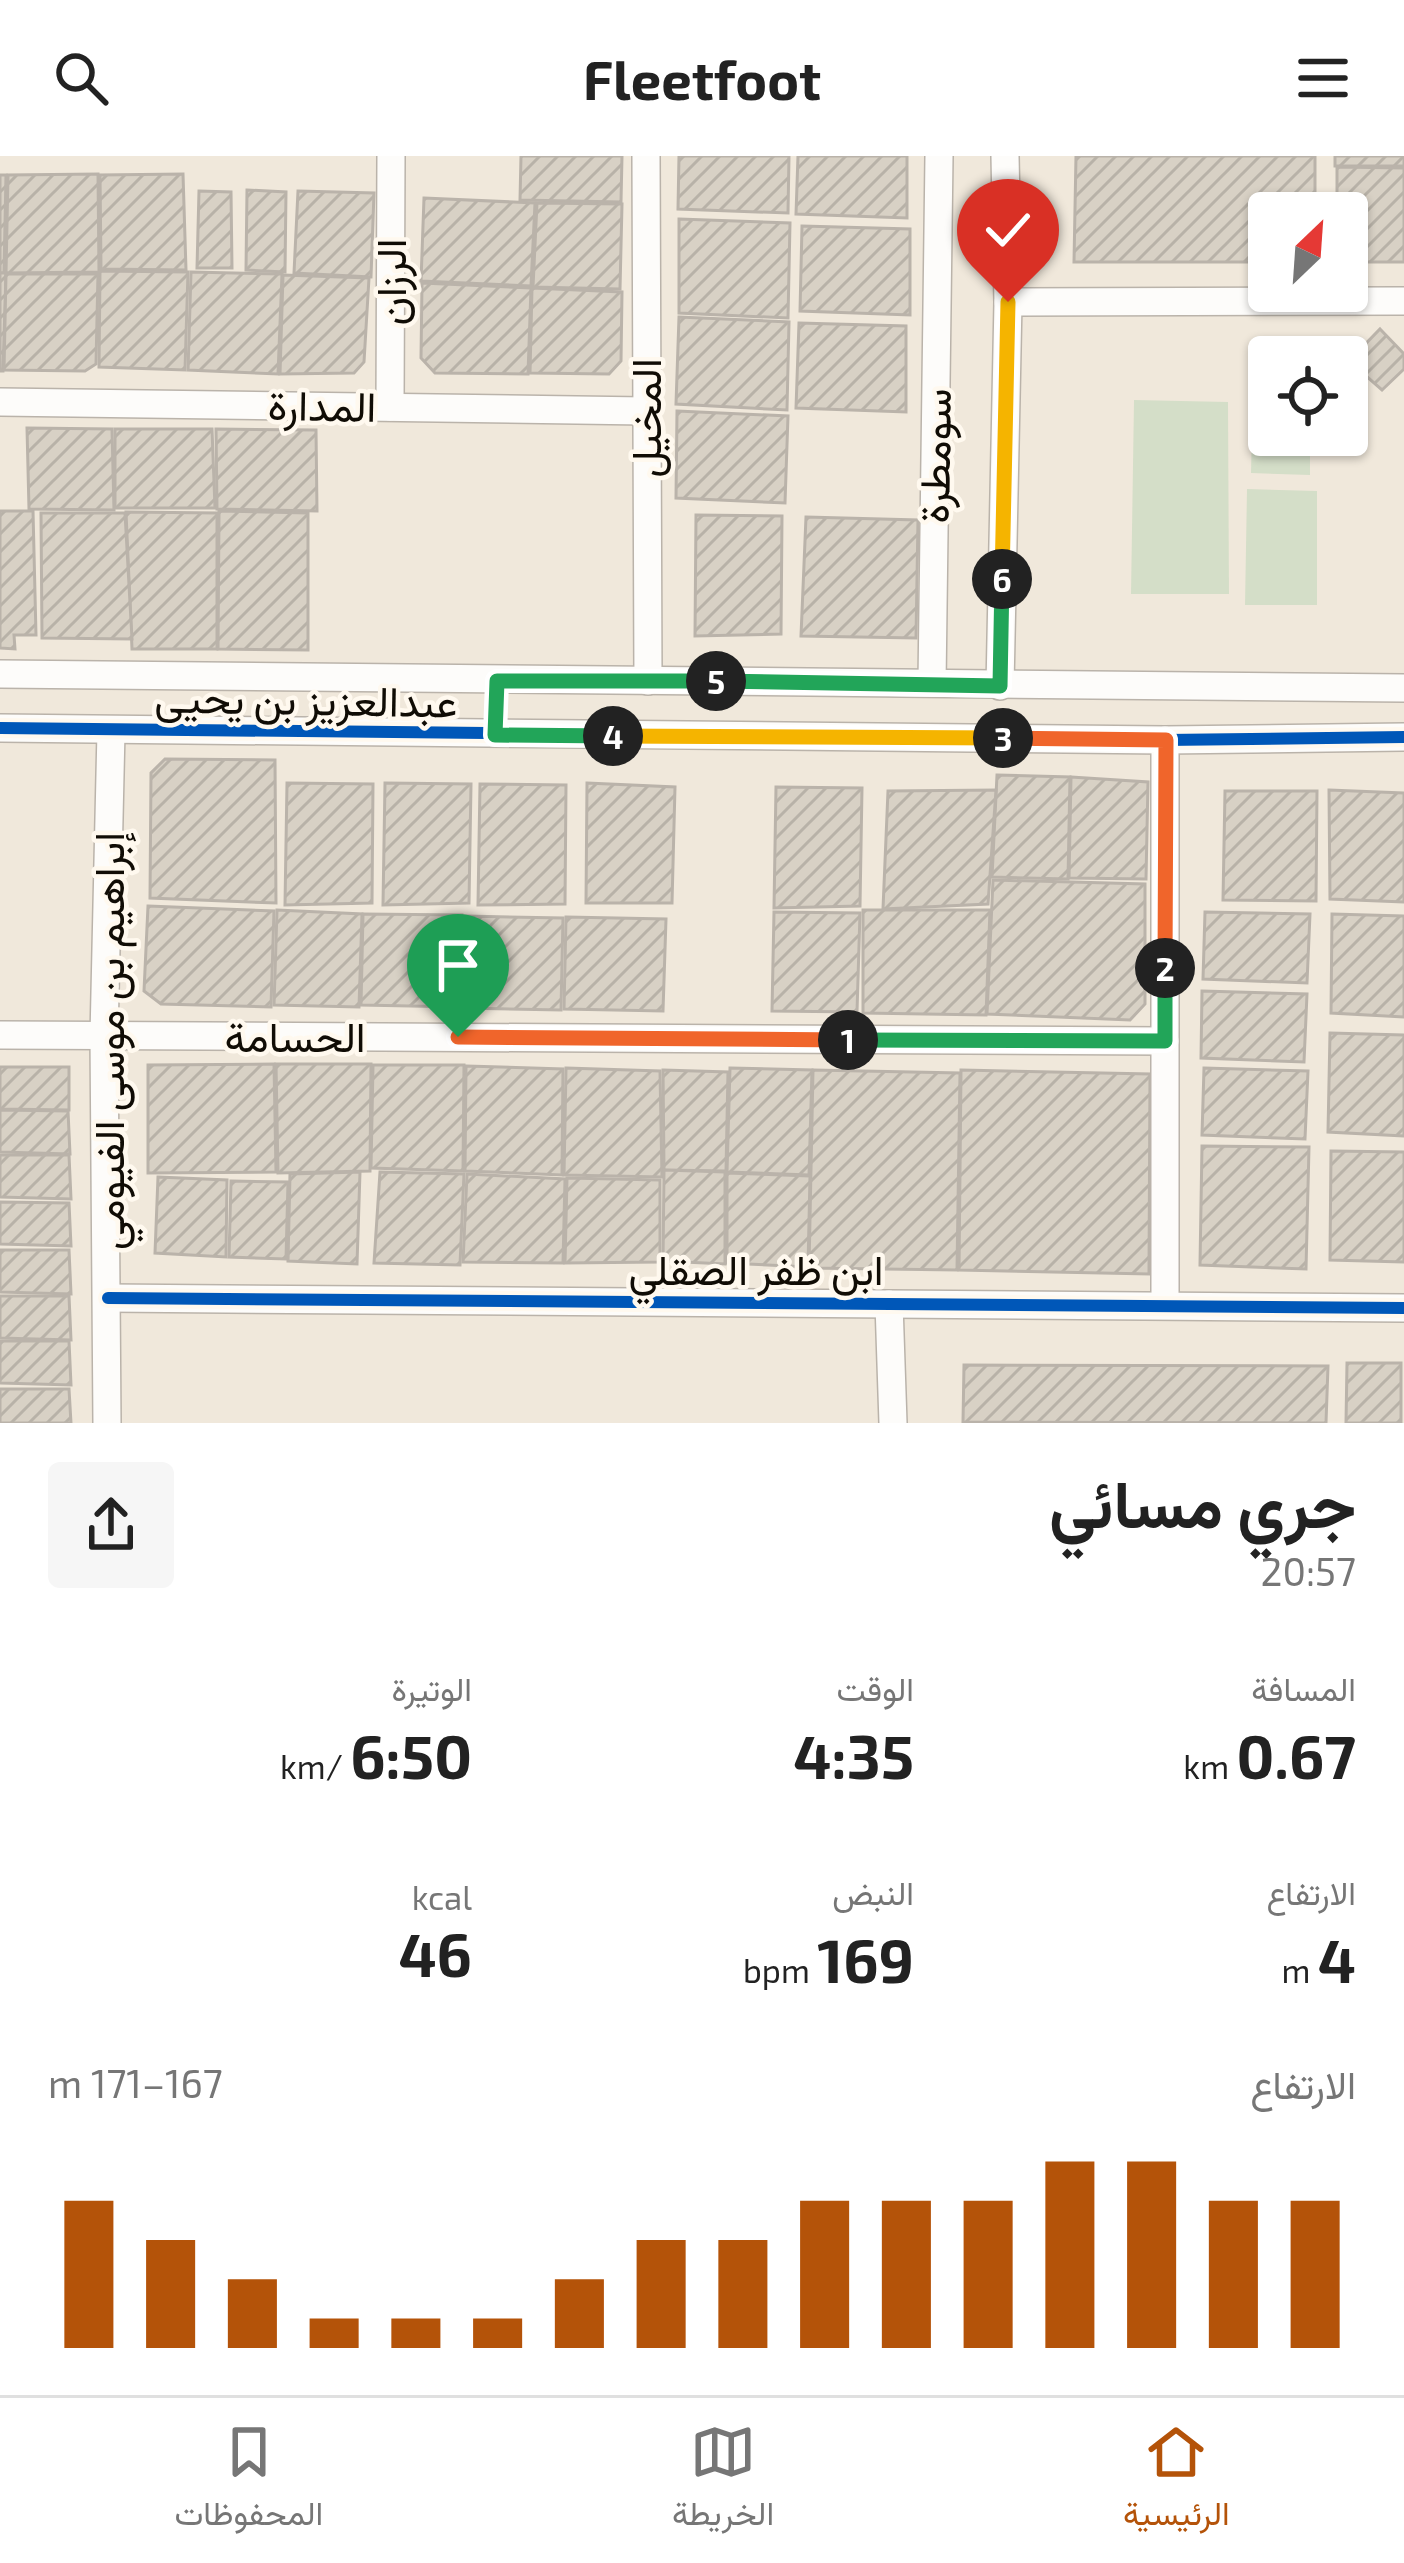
<!DOCTYPE html>
<html lang="ar">
<head>
<meta charset="utf-8">
<style>
  :root { --surface:#fff; --page:#f6f6f6; --text:#222; --muted:#767676; --line:#e0e0e0; --accent:#b45309 }
  body { margin:0; font-family:"Exo 2",Vazirmatn,sans-serif; background:var(--page); color:var(--text); direction:rtl; height:100vh; display:flex; flex-direction:column; font-size:45px; white-space:nowrap }
  * { box-sizing:border-box; margin:0 }
  p { font-size:39px; color:var(--muted) }
  .icon { flex:none; width:66px; height:66px; fill:none; stroke:currentColor; stroke-width:2; stroke-linecap:round; stroke-linejoin:round }
  .map { position:relative; height:1267px; overflow:hidden; direction:ltr }
  .drawer { display:flex; flex-direction:column; background:var(--surface); flex:1 }
  .drawer>* { flex:none }
  .needle { width:78px; rotate:25deg }
  .fabs { position:absolute; left:1248px; top:36px; display:grid; gap:24px }
  .fabs a { display:grid; place-items:center; width:120px; height:120px; border-radius:12px; background:var(--surface); box-shadow:0 3px 9px #0004; font-size:60px }
  .pin { position:absolute; display:grid; place-items:center; width:102px; height:102px; color:#fff; margin:-123px -51px; border-radius:50% 50% 50% 0; rotate:-45deg; box-shadow:0 0 12px #0007 }
  .pin .icon { rotate:45deg }
  .km { position:absolute; width:60px; height:60px; margin:-30px; border-radius:50%; background:#222; color:#fff; font-size:33px; line-height:60px; text-align:center }
  .round { display:grid; place-items:center; flex:none; width:126px; height:126px; border-radius:12px; background:var(--page) }
  .headline { display:flex; align-items:center; justify-content:space-between; height:204px; padding:0 48px }
  h1 { font-size:66px; font-weight:700; line-height:90px }
  .stats { display:grid; grid-template-columns:repeat(3,1fr); gap:18px; height:204px; padding:12px 48px }
  .stats div { display:grid; align-content:center }
  .stats b { font-size:60px; font-weight:700 }
  .stats small { font-size:33px; font-weight:400 }
  .stats p { font-size:33px }
  .chart { height:336px; padding:24px 48px }
  .chart p { display:flex; justify-content:space-between }
  .chart svg { width:100%; height:216px; margin-top:12px; stroke:var(--accent); stroke-width:6 }
  header { display:flex; justify-content:space-between; align-items:center; height:156px; padding:0 48px; background:var(--surface); font-size:54px; font-weight:700 }
  .menu { display:flex; justify-content:space-around; align-items:center; height:168px; border-top:3px solid var(--line); background:var(--surface); font-size:33px; color:var(--muted) }
  .menu a { display:grid; justify-items:center; gap:6px }
  .menu .active { color:var(--accent) }
  .map>svg:first-child { display:block }
  .pitch { fill:#d4dec8 }
  .building { fill:url(#building-hatch); stroke:#bab3aa; stroke-width:3 }
  .lines { fill:none; stroke-linecap:round; stroke-linejoin:round }
  .minor-casing { stroke:#bab3aa; stroke-width:30 }
  .minor { stroke:#fdfcfa; stroke-width:27 }
  .cycleway-casing { stroke:#fff9ef; stroke-width:20 }
  .cycleway { stroke:#0057b8; stroke-width:12 }
  .split-1-casing { stroke:#fff; stroke-width:24 }
  .split-2-casing { stroke:#fff; stroke-width:24 }
  .split-3-casing { stroke:#fff; stroke-width:24 }
  .split-4-casing { stroke:#fff; stroke-width:24 }
  .split-5-casing { stroke:#fff; stroke-width:24 }
  .split-6-casing { stroke:#fff; stroke-width:24 }
  .split-7-casing { stroke:#fff; stroke-width:24 }
  .split-1 { stroke:#f0652b; stroke-width:15 }
  .split-2 { stroke:#22a559; stroke-width:15 }
  .split-3 { stroke:#f0652b; stroke-width:15 }
  .split-4 { stroke:#f5b400; stroke-width:15 }
  .split-5 { stroke:#22a559; stroke-width:15 }
  .split-6 { stroke:#22a559; stroke-width:15 }
  .split-7 { stroke:#f5b400; stroke-width:15 }
  .labels { text-anchor:middle; stroke-width:9; stroke-linejoin:round; paint-order:stroke }
  .street-label { font-size:42px; fill:#100c05; stroke:#fff9ef }
</style>
</head>
<body>
<header><svg class="icon" aria-label="menu" viewBox="0 0 24 24"><path d="M4 6h16M4 12h16M4 18h16"/></svg>Fleetfoot<svg class="icon" aria-label="search" viewBox="0 0 24 24"><circle cx="10" cy="10" r="6"/><path d="M15 15l6 6"/></svg></header>
<div class="map">
<svg width="1404" height="1267" viewBox="0 0 1404 1267">
  <defs>
    <pattern id="building-hatch" width="6" height="6" patternUnits="userSpaceOnUse" patternTransform="scale(3)"><rect width="6" height="6" fill="#d8d1c5"/><path d="M-1 1l2-2M0 6l6-6M5 7l2-2" fill="none" stroke="#b8b2a8"/></pattern>
  </defs>
  <rect width="100%" height="100%" fill="#f0e8db"/>
  <g class="pitch">
    <path d="M1253,231L1269,232V279H1310V319L1251,317Z"/>
    <path d="M1134,244L1228,246L1229,438H1131Z"/>
    <path d="M1247,333L1317,335V449H1245Z"/>
  </g>
  <g class="building">
    <path d="M521,0H622L621,46L520,44Z"/>
    <path d="M679,0H789L788,57L678,53Z"/>
    <path d="M798,0H907V62L796,58Z"/>
    <path d="M1076,0H1315V57H1269V106H1074Z"/>
    <rect x="1335" y="0" width="69" height="10"/>
    <path d="M1337,11L1404,12V106H1347V57H1337Z"/>
    <path d="M98,18L99,116L6,117L8,19Z"/>
    <path d="M183,18L186,114L101,113L100,19Z"/>
    <path d="M0,19H6L4,117H0Z"/>
    <path d="M247,34L286,36L285,116L246,114Z"/>
    <path d="M199,35L231,36L232,112H197Z"/>
    <path d="M298,35L374,37L371,121L294,117Z"/>
    <path d="M424,42L535,47L531,130L421,125Z"/>
    <path d="M537,47L622,48L620,133L533,131Z"/>
    <path d="M679,63L790,67L788,162L679,157Z"/>
    <path d="M802,70L910,73V159L800,155Z"/>
    <path d="M100,115L188,116L185,214L99,211Z"/>
    <path d="M191,116L282,118L278,218L188,214Z"/>
    <path d="M0,117H6L3,215H0Z"/>
    <path d="M6,118H98L96,208L85,215L4,214Z"/>
    <path d="M283,119L369,122L364,206L354,217L280,218Z"/>
    <path d="M422,127L531,132L528,218L435,217L421,202Z"/>
    <path d="M532,132L622,136L621,205L609,218L530,217Z"/>
    <path d="M679,161L789,166L787,254L676,248Z"/>
    <path d="M799,167L906,170V256L796,252Z"/>
    <path d="M1380,173L1404,198V213L1382,234L1349,205Z"/>
    <path d="M677,255L788,260L785,347L676,342Z"/>
    <path d="M27,272L112,273L114,354L29,353Z"/>
    <path d="M115,273H212L215,352H115Z"/>
    <path d="M216,273L316,274L317,355L217,353Z"/>
    <path d="M0,355H33L36,479H14L15,493L0,492Z"/>
    <path d="M219,355L308,357V494L218,493Z"/>
    <path d="M126,356L217,357V493H132Z"/>
    <path d="M41,357H125L132,483L42,482Z"/>
    <path d="M696,359L782,360L781,478L695,480Z"/>
    <path d="M806,361L918,364L916,482L801,480Z"/>
    <path d="M165,603L275,604L276,747L150,742L151,617Z"/>
    <path d="M997,619L1070,621L1068,723L992,721Z"/>
    <path d="M1071,621L1148,626L1146,723L1069,722Z"/>
    <path d="M287,627L373,628L372,747L285,749Z"/>
    <path d="M385,627L471,628L469,747L383,749Z"/>
    <path d="M587,627L675,631L672,747H586Z"/>
    <path d="M480,628L566,629L565,748L478,749Z"/>
    <path d="M776,631L862,632L860,750L774,752Z"/>
    <path d="M996,634L988,748L883,753L888,635Z"/>
    <path d="M1329,634L1404,637V746L1330,743Z"/>
    <path d="M1225,635H1317L1316,745L1223,744Z"/>
    <path d="M993,724L1145,728V848L1130,864L987,858Z"/>
    <path d="M148,750L274,755L271,851L161,848L144,835Z"/>
    <path d="M277,754L362,758L359,851L274,849Z"/>
    <path d="M863,754H990L986,859L863,857Z"/>
    <path d="M774,756L860,757L857,856L772,855Z"/>
    <path d="M1205,756L1310,758L1307,827L1203,823Z"/>
    <path d="M363,758L462,759L460,851L361,849Z"/>
    <path d="M1332,758L1404,760V861L1331,857Z"/>
    <path d="M465,760L563,762L561,854L462,852Z"/>
    <path d="M566,761L666,763L663,855L564,853Z"/>
    <path d="M1202,835L1307,838L1304,906L1201,902Z"/>
    <path d="M1330,877L1404,879V980L1328,976Z"/>
    <path d="M274,908L276,1016L148,1017V909Z"/>
    <path d="M276,908H371L370,1015L278,1017Z"/>
    <path d="M373,909H464L463,1015L371,1012Z"/>
    <path d="M466,910L563,913L562,1019L465,1015Z"/>
    <path d="M0,911H69V954L0,953Z"/>
    <path d="M566,912L660,915L662,1021L564,1019Z"/>
    <path d="M730,912L812,914L809,1019L727,1016Z"/>
    <path d="M1204,912L1308,915L1305,983L1202,979Z"/>
    <path d="M663,914L728,916L726,1015L664,1014Z"/>
    <path d="M813,914L960,917L957,1114L809,1112Z"/>
    <path d="M961,914L1150,918L1149,1118L959,1114Z"/>
    <path d="M0,954L68,955L70,998L0,996Z"/>
    <path d="M1202,990L1309,991L1306,1113L1200,1109Z"/>
    <path d="M1331,995L1404,996V1106L1330,1104Z"/>
    <path d="M0,999H69L71,1043L0,1041Z"/>
    <path d="M664,1014L725,1016V1108L663,1105Z"/>
    <path d="M360,1016L357,1108L288,1105L290,1018Z"/>
    <path d="M380,1016L464,1018L460,1109L374,1107Z"/>
    <path d="M727,1017L810,1020L808,1111L727,1107Z"/>
    <path d="M467,1018L565,1023L563,1107L463,1106Z"/>
    <path d="M158,1021L227,1024L226,1101L155,1097Z"/>
    <path d="M567,1022L660,1024V1106L565,1107Z"/>
    <path d="M231,1025L288,1026L286,1103L229,1101Z"/>
    <path d="M0,1046L69,1047L71,1090L0,1088Z"/>
    <path d="M0,1094H69L71,1138L0,1136Z"/>
    <path d="M0,1140H69L71,1184L0,1182Z"/>
    <path d="M0,1185H69L71,1229L0,1227Z"/>
    <path d="M1347,1207H1401V1267H1346Z"/>
    <path d="M964,1209L1328,1210L1326,1267L963,1266Z"/>
    <path d="M0,1233H69L71,1267H0Z"/>
  </g>
  <g class="lines">
    <defs>
      <g id="minor">
        <path d="M646,0L648,525"/>
        <path d="M1008,146L1404,145"/>
        <path d="M0,246L645,255"/>
        <path d="M390,251L391,0"/>
        <path d="M0,518L1404,532"/>
        <path d="M932,527L939,0"/>
        <path d="M1000,530L1008,146L1005,0"/>
        <path d="M0,572L1165,584L1404,581"/>
        <path d="M0,879L1165,885"/>
        <path d="M108,1142L1404,1152"/>
        <path d="M889,1148L893,1267"/>
        <path d="M1165,1148V584"/>
        <path d="M107,1267L104,880L111,575"/>
      </g>
    </defs>
    <use href="#minor" class="minor-casing"/>
    <use href="#minor" class="minor"/>
    <defs>
      <g id="cycleway">
        <path d="M0,572L1165,584L1404,581"/>
        <path d="M108,1142L1404,1152"/>
      </g>
    </defs>
    <use href="#cycleway" class="cycleway-casing"/>
    <use href="#cycleway" class="cycleway"/>
  </g>
  <g class="lines">
    <defs>
      <path id="split-1" d="M458,881L848,884"/>
      <path id="split-2" d="M848,884L1165,885V812"/>
      <path id="split-3" d="M1003,582L1166,584L1165,812"/>
      <path id="split-4" d="M613,580L1003,582"/>
      <path id="split-5" d="M613,580L495,579L497,525H716"/>
      <path id="split-6" d="M716,525L1000,530L1002,423"/>
      <path id="split-7" d="M1002,423L1008,146"/>
    </defs>
    <use href="#split-1" class="split-1-casing"/>
    <use href="#split-2" class="split-2-casing"/>
    <use href="#split-3" class="split-3-casing"/>
    <use href="#split-4" class="split-4-casing"/>
    <use href="#split-5" class="split-5-casing"/>
    <use href="#split-6" class="split-6-casing"/>
    <use href="#split-7" class="split-7-casing"/>
    <use href="#split-1" class="split-1"/>
    <use href="#split-2" class="split-2"/>
    <use href="#split-3" class="split-3"/>
    <use href="#split-4" class="split-4"/>
    <use href="#split-5" class="split-5"/>
    <use href="#split-6" class="split-6"/>
    <use href="#split-7" class="split-7"/>
  </g>
  <g class="labels">
    <g class="street-label">
      <text transform="translate(391 126) rotate(-90)" y="15">الرزان</text>
      <text transform="translate(322 250) rotate(1)" y="15">المدارة</text>
      <text transform="translate(646 262) rotate(-90)" y="15">المخيل</text>
      <text transform="translate(935 300) rotate(-89)" y="15">سومطرة</text>
      <text transform="translate(306 544) rotate(1)" y="15">عبدالعزيز بن يحيى</text>
      <text x="295" y="896">الحسامة</text>
      <text transform="translate(109 885) rotate(-90)" y="15">إبراهيم بن موسى الفيومي</text>
      <text x="756" y="1129">ابن ظفر الصقلي</text>
    </g>
  </g>
</svg>
<div class="fabs">
<a><svg class="needle" viewBox="-14 -14 28 28"><path d="M0-13l5 13h-10z" fill="#e53935"/><path d="M0 13l5-13h-10z" fill="#767676"/></svg></a>
<a><svg class="icon" aria-label="locate" viewBox="0 0 24 24"><circle cx="12" cy="12" r="6"/><path d="M12 2v4M12 18v4M2 12h4M18 12h4"/></svg></a>
</div>
<div class="pin" style="left:458px;top:881px;background:#1e9e55"><svg class="icon" aria-label="arrive" viewBox="0 0 24 24"><path d="M6 21V4h12l-3 4 3 4H6"/></svg></div>
<div class="pin" style="left:1008px;top:146px;background:#d93025"><svg class="icon" aria-label="check" viewBox="0 0 24 24"><path d="M5 12l5 5 9-10"/></svg></div>
<b class="km" style="left:848px;top:884px">1</b>
<b class="km" style="left:1165px;top:812px">2</b>
<b class="km" style="left:1003px;top:582px">3</b>
<b class="km" style="left:613px;top:580px">4</b>
<b class="km" style="left:716px;top:525px">5</b>
<b class="km" style="left:1002px;top:423px">6</b>
</div>
<section class="drawer">
<div class="headline"><div><h1>جري مسائي</h1><p>20:57</p></div><a class="round"><svg class="icon" aria-label="share" viewBox="0 0 24 24"><path d="M12 15V3M7 8l5-5 5 5M5 13v7h14v-7"/></svg></a></div>
<div class="stats">
<div><p>المسافة</p><b>0.67<small> km</small></b></div>
<div><p>الوقت</p><b>4:35</b></div>
<div><p>الوتيرة</p><b>6:50<small> /km</small></b></div>
</div>
<div class="stats">
<div><p>الارتفاع</p><b>4<small> m</small></b></div>
<div><p>النبض</p><b>169<small> bpm</small></b></div>
<div><p>kcal</p><b>46</b></div>
</div>
<div class="chart"><p><span>الارتفاع</span>167–171 m</p>
<svg viewBox="0 0 160 44" preserveAspectRatio="none"><path d="M5 44V14M15 44V22M25 44V30M35 44V38M45 44V38M55 44V38M65 44V30M75 44V22M85 44V22M95 44V14M105 44V14M115 44V14M125 44V6M135 44V6M145 44V14M155 44V14"/></svg>
</div>
</section>
<nav class="menu">
<a class="active"><svg class="icon" aria-label="home" viewBox="0 0 24 24"><path d="M3 11l9-7 9 7M6 9v11h12V9"/></svg>الرئيسية</a>
<a><svg class="icon" aria-label="map" viewBox="0 0 24 24"><path d="M3 6l6-2 6 2 6-2v14l-6 2-6-2-6 2zM9 4v14M15 6v14"/></svg>الخريطة</a>
<a><svg class="icon" aria-label="saved" viewBox="0 0 24 24"><path d="M7 4h10v16l-5-4-5 4z"/></svg>المحفوظات</a>
</nav>
</body>
</html>
